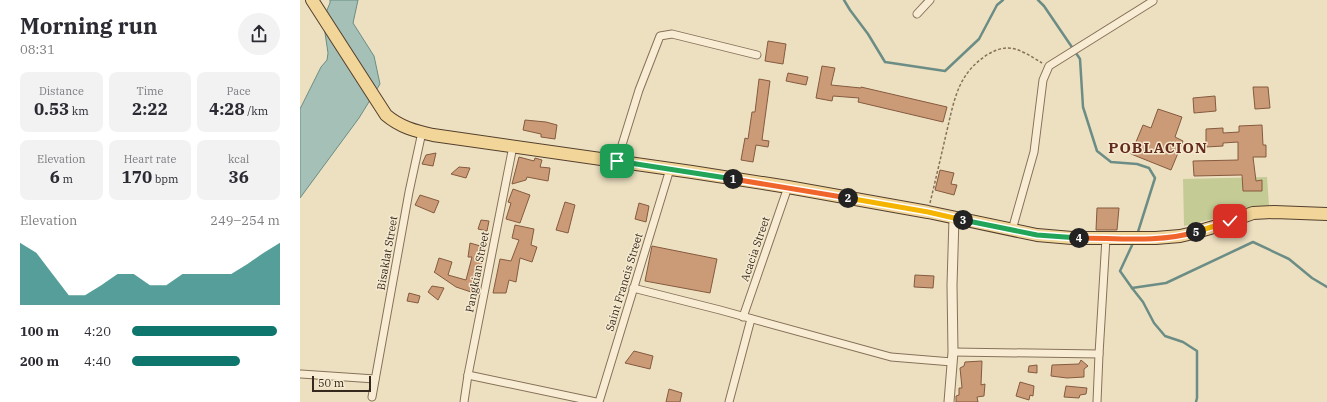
<!DOCTYPE html>
<html lang="en">
<head>
<meta charset="utf-8">
<style>
  :root { --surface:#fff; --page:#f2f2f3; --text:#2b2b33; --muted:#7c7c81; --accent:#0f766e }
  body { margin:0; font-family:"IBM Plex Serif",serif; background:var(--page); color:var(--text); height:100vh; display:flex; flex-direction:column; font-size:15px; white-space:nowrap }
  * { box-sizing:border-box; margin:0 }
  p { font-size:13px; color:var(--muted) }
  .icon { flex:none; width:22px; height:22px; fill:none; stroke:currentColor; stroke-width:2; stroke-linecap:round; stroke-linejoin:round }
  .map { position:relative; flex:1; overflow:hidden }
  .details { display:flex; flex-direction:column; background:var(--surface); width:300px }
  .details>* { flex:none }
  .scale { position:absolute; left:12px; bottom:10px; width:59px; box-sizing:border-box; padding-left:4px; border:2px solid #36291d; border-top:0; font-size:11px; line-height:14px; white-space:nowrap; color:#36291d; -webkit-text-stroke:3px #f5ead0; paint-order:stroke }
  .pin { position:absolute; display:grid; place-items:center; width:34px; height:34px; color:#fff; margin:-17px; border-radius:8px; box-shadow:0 2px 6px #0006 }
  .km { position:absolute; width:20px; height:20px; margin:-10px; border-radius:50%; background:#222; color:#fff; font-size:11px; line-height:20px; text-align:center }
  .round { display:grid; place-items:center; flex:none; width:42px; height:42px; border-radius:21px; background:var(--page) }
  .head { display:flex; align-items:center; justify-content:space-between; height:68px; padding:0 20px }
  h1 { font-size:22px; font-weight:800; line-height:30px }
  .figures { display:grid; grid-template-columns:repeat(3,1fr); gap:6px; height:68px; padding:4px 20px }
  .figures div { display:grid; align-content:center; border-radius:8px; background:var(--page); text-align:center }
  .figures b { font-size:17px; font-weight:800 }
  .figures small { font-size:11px; font-weight:400 }
  .figures p { font-size:11px }
  .chart { height:112px; padding:8px 20px }
  .chart p { display:flex; justify-content:space-between }
  .chart svg { width:100%; height:72px; margin-top:4px; fill:var(--accent); opacity:.7 }
  ul { padding:0 20px; list-style:none; font-size:13px }
  li { display:grid; grid-template-columns:64px 48px 1fr; align-items:center; height:30px }
  li i { height:10px; border-radius:5px; background:var(--accent) }
  main { display:flex; flex:1; min-height:0 }
  .map>svg:first-child { display:block }
  .green { fill:#c5cb95 }
  .water { fill:#a4c0b7; stroke:#6b8d85 }
  .lines { fill:none; stroke-linecap:round; stroke-linejoin:round }
  .stream { stroke:#6b8d85; stroke-width:2.5 }
  .building { fill:#cb9a77; stroke:#855b3f }
  .minor-casing { stroke:#867159; stroke-width:9 }
  .tertiary-casing { stroke:#867159; stroke-width:11 }
  .primary-casing { stroke:#543f2d; stroke-width:14 }
  .path { stroke:#867159; stroke-width:1.5; stroke-dasharray:3 2; stroke-linecap:butt }
  .minor { stroke:#f8edd4; stroke-width:7 }
  .tertiary { stroke:#f8edd4; stroke-width:9 }
  .primary { stroke:#f1d599; stroke-width:12 }
  .split-1-casing { stroke:#fff; stroke-width:8 }
  .split-2-casing { stroke:#fff; stroke-width:8 }
  .split-3-casing { stroke:#fff; stroke-width:8 }
  .split-4-casing { stroke:#fff; stroke-width:8 }
  .split-5-casing { stroke:#fff; stroke-width:8 }
  .split-6-casing { stroke:#fff; stroke-width:8 }
  .split-1 { stroke:#22a559; stroke-width:5 }
  .split-2 { stroke:#f0652b; stroke-width:5 }
  .split-3 { stroke:#f5b400; stroke-width:5 }
  .split-4 { stroke:#22a559; stroke-width:5 }
  .split-5 { stroke:#f0652b; stroke-width:5 }
  .split-6 { stroke:#f5b400; stroke-width:5 }
  .labels { text-anchor:middle; stroke-width:3; stroke-linejoin:round; paint-order:stroke }
  .street-label { font-size:11px; fill:#36291d; stroke:#f5ead0 }
  .district-label { font-size:15px; font-weight:bold; letter-spacing:1px; fill:#622b1d; stroke:#f5ead0 }
</style>
</head>
<body>
<main>
<section class="details">
<div class="head"><div><h1>Morning run</h1><p>08:31</p></div><a class="round"><svg class="icon" aria-label="share" viewBox="0 0 24 24"><path d="M12 15V3M7 8l5-5 5 5M5 13v7h14v-7"/></svg></a></div>
<div class="figures">
<div><p>Distance</p><b>0.53<small> km</small></b></div>
<div><p>Time</p><b>2:22</b></div>
<div><p>Pace</p><b>4:28<small> /km</small></b></div>
</div>
<div class="figures">
<div><p>Elevation</p><b>6<small> m</small></b></div>
<div><p>Heart rate</p><b>170<small> bpm</small></b></div>
<div><p>kcal</p><b>36</b></div>
</div>
<div class="chart"><p><span>Elevation</span>249–254 m</p>
<svg viewBox="0 0 160 44" preserveAspectRatio="none"><path d="M0 44V6L10 12L20 25L30 38L40 38L50 32L60 25L70 25L80 32L90 32L100 25L110 25L120 25L130 25L140 19L150 12L160 6V44z"/></svg>
</div>
<ul>
<li><b>100 m</b>4:20<i style="width:98%"></i></li>
<li><b>200 m</b>4:40<i style="width:73%"></i></li>
</ul>
</section>
<div class="map">
<svg width="1027" height="402" viewBox="0 0 1027 402">
  <rect width="100%" height="100%" fill="#ede0c1"/>
  <path class="green" d="M967,177L969,205L884,226L883,179Z"/>
  <path class="water" d="M30,0H58L53,23L74,56L80,84L59,118L0,198V109L21,67L27,60L28,53L24,26V17L30,3Z"/>
  <g class="lines">
    <g class="stream">
      <path d="M544,0L550,10L568,34L585,62L645,71L679,39L697,5L703,0"/>
      <path d="M738,0L744,6L780,59L783,107L797,151L811,162L837,164L849,168L855,178L837,235"/>
      <path d="M834,241L820,271L832,288L866,283L953,242L989,259L1012,278L1027,287"/>
      <path d="M832,288L843,302L854,323L865,336L883,342L897,351V398L896,402"/>
    </g>
  </g>
  <g class="building">
    <path d="M468,41L486,44L483,64L465,61Z"/>
    <path d="M522,66L535,68L531,85L561,88V87L647,107L643,122L558,102L559,98L533,96L532,101L516,98Z"/>
    <path d="M488,73L508,77L506,85L486,81Z"/>
    <path d="M459,79L470,81L462,140L469,141L468,147L456,145L453,162L441,160L445,138L448,139L452,112H455Z"/>
    <path d="M953,87H968L970,108L955,109Z"/>
    <path d="M915,96L916,111L894,113L893,98Z"/>
    <path d="M858,109L882,117L875,137L883,141L871,170L831,154L843,125L851,128Z"/>
    <path d="M225,120L246,122L257,125L255,139L241,137V134L223,130Z"/>
    <path d="M962,125L963,145H966V157H953L956,181L962,180V191H943L942,175L894,176L893,161L938,160V142L923,143V146L906,147V129L923,128V133L939,132V126Z"/>
    <path d="M136,153L133,166L122,164L126,155Z"/>
    <path d="M219,157L234,161L235,158L242,160L240,167L250,168L248,181L227,177L226,180L212,184Z"/>
    <path d="M159,167L170,168L166,178L151,174Z"/>
    <path d="M640,170L654,173L651,184L657,185L654,195L635,190Z"/>
    <path d="M213,189L230,195L220,223L206,219L211,203L208,202Z"/>
    <path d="M120,195L139,201L134,213L115,205Z"/>
    <path d="M265,202L275,205L268,233L256,230Z"/>
    <path d="M339,203L349,206L346,222L335,219Z"/>
    <path d="M797,208H819L817,230H796Z"/>
    <path d="M181,220L189,221L187,231L178,229Z"/>
    <path d="M215,225L234,229L231,245L237,247L232,262L220,258L216,282L209,280L206,293H193L200,259L211,261L219,240L212,238Z"/>
    <path d="M170,243L184,247L181,267L174,293L156,287L134,272L135,271L139,258L152,262L148,275L166,280L172,257H168Z"/>
    <path d="M352,246L417,259L410,293L345,281Z"/>
    <path d="M615,275L634,276L633,288L614,287Z"/>
    <path d="M132,286L144,288L138,300L128,292Z"/>
    <path d="M109,293L120,296L118,303L107,301Z"/>
    <path d="M334,351L353,356L350,369L325,363Z"/>
    <path d="M781,360L788,366L784,369V377L767,378L751,376L752,365L779,364Z"/>
    <path d="M682,361L681,385L685,384L684,396L677,397L678,402H656V396L659,395V388H662L660,368L664,366L665,362Z"/>
    <path d="M737,365V373L728,372L729,366Z"/>
    <path d="M720,382L734,386L733,396L730,395L729,400L716,396Z"/>
    <path d="M766,386L787,388L786,394L780,395L779,398L764,397Z"/>
    <path d="M369,389L382,393L380,402H366Z"/>
  </g>
  <g class="lines">
    <defs>
      <g id="minor">
        <path d="M617,14L630,0"/>
        <path d="M317,161L339,90L360,36L372,34L457,55"/>
        <path d="M712,230L734,152L743,80L749,66L853,1"/>
        <path d="M333,288L420,310L591,357L652,362"/>
        <path d="M443,317L488,187"/>
        <path d="M653,352L799,354"/>
        <path d="M1,374L75,379"/>
        <path d="M168,375L296,402"/>
        <path d="M72,397L109,192L122,132"/>
        <path d="M164,402L168,375L213,146"/>
        <path d="M299,402L370,169"/>
        <path d="M429,402L451,319"/>
        <path d="M797,402L799,354L806,238"/>
      </g>
      <path id="tertiary" d="M649,402L653,352L652,285L654,218"/>
      <path id="primary" d="M12,0L86,115C100,127 115,131 133,135L392,172L488,187L628,212L737,235L772,238H856L880,236L893,233L917,226L953,213L974,212L1027,214"/>
    </defs>
    <use href="#minor" class="minor-casing"/>
    <use href="#tertiary" class="tertiary-casing"/>
    <use href="#primary" class="primary-casing"/>
    <path class="path" d="M630,203C636,178 642,152 648,126C652,109 656,89 666,75C674,63 691,49 706,48C718,47 732,57 742,63"/>
    <use href="#minor" class="minor"/>
    <use href="#tertiary" class="tertiary"/>
    <use href="#primary" class="primary"/>
  </g>
  <g class="lines">
    <defs>
      <path id="split-1" d="M317,161L433,179"/>
      <path id="split-2" d="M433,179L548,198"/>
      <path id="split-3" d="M548,198L628,212L663,220"/>
      <path id="split-4" d="M663,220L737,235L779,238"/>
      <path id="split-5" d="M779,238C817,238 859,243 896,232"/>
      <path id="split-6" d="M896,232L930,221"/>
    </defs>
    <use href="#split-1" class="split-1-casing"/>
    <use href="#split-2" class="split-2-casing"/>
    <use href="#split-3" class="split-3-casing"/>
    <use href="#split-4" class="split-4-casing"/>
    <use href="#split-5" class="split-5-casing"/>
    <use href="#split-6" class="split-6-casing"/>
    <use href="#split-1" class="split-1"/>
    <use href="#split-2" class="split-2"/>
    <use href="#split-3" class="split-3"/>
    <use href="#split-4" class="split-4"/>
    <use href="#split-5" class="split-5"/>
    <use href="#split-6" class="split-6"/>
  </g>
  <g class="labels">
    <g class="street-label">
      <text transform="translate(455 249) rotate(-71)" y="4">Acacia Street</text>
      <text transform="translate(87 253) rotate(-80)" y="4">Bisaklat Street</text>
      <text transform="translate(177 272) rotate(-79)" y="4">Pangkian Street</text>
      <text transform="translate(324 282) rotate(-73)" y="4">Saint Francis Street</text>
    </g>
    <g class="district-label">
      <text x="858" y="153">POBLACION</text>
    </g>
  </g>
</svg>
<div class="scale">50 m</div>
<div class="pin" style="left:317px;top:161px;background:#1e9e55"><svg class="icon" aria-label="arrive" viewBox="0 0 24 24"><path d="M6 21V4h12l-3 4 3 4H6"/></svg></div>
<div class="pin" style="left:930px;top:221px;background:#d93025"><svg class="icon" aria-label="check" viewBox="0 0 24 24"><path d="M5 12l5 5 9-10"/></svg></div>
<b class="km" style="left:433px;top:179px">1</b>
<b class="km" style="left:548px;top:198px">2</b>
<b class="km" style="left:663px;top:220px">3</b>
<b class="km" style="left:779px;top:238px">4</b>
<b class="km" style="left:896px;top:232px">5</b>
</div>
</main>
</body>
</html>
